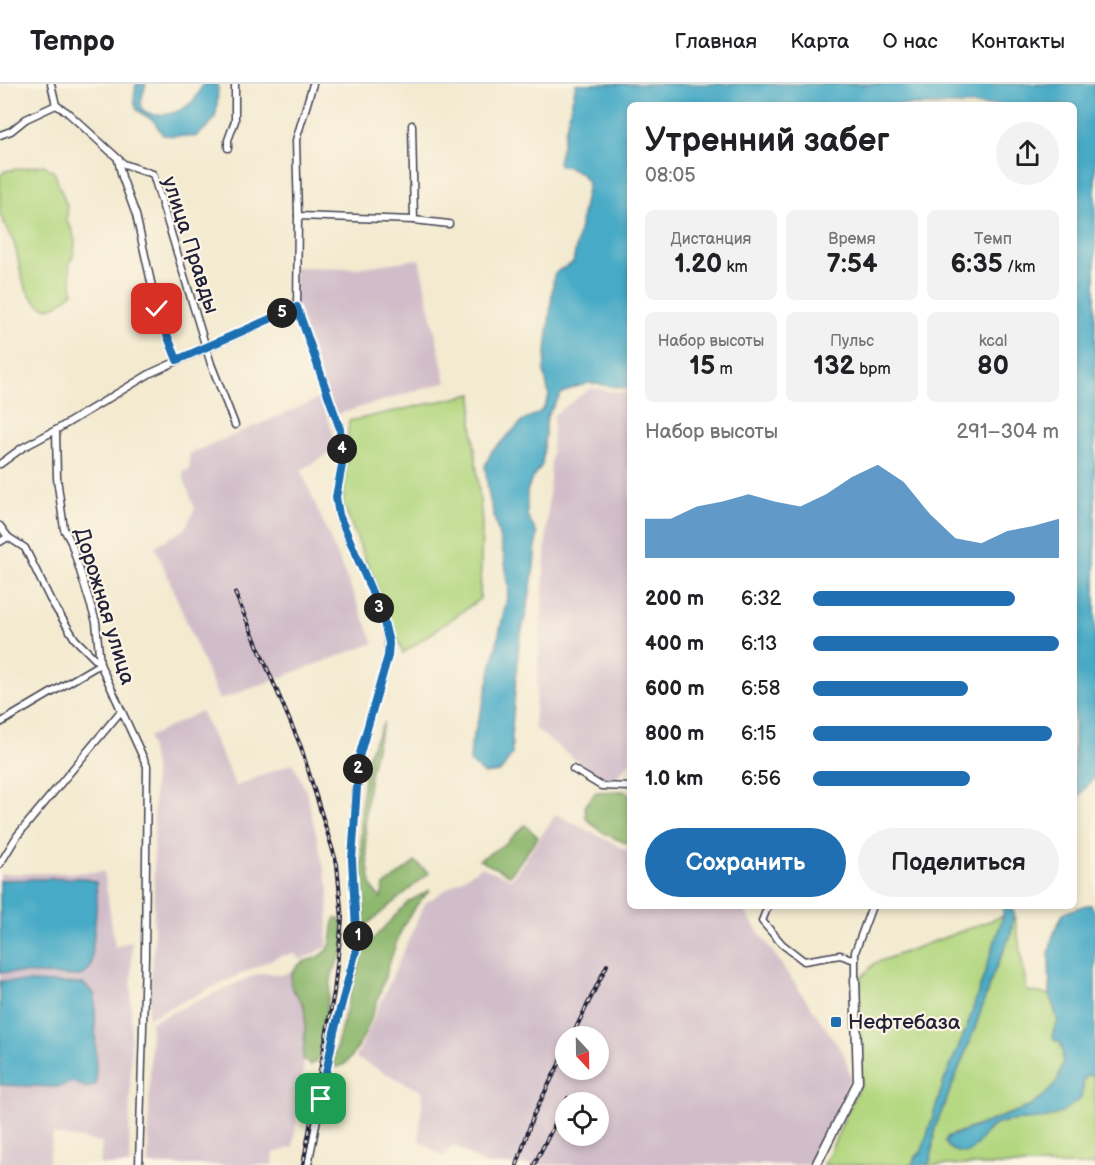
<!DOCTYPE html>
<html lang="ru">
<head>
<meta charset="utf-8">
<style>
  :root { --surface:#fff; --page:#f2f2f2; --text:#202124; --muted:#757577; --line:#e0e0e0; --accent:#1f6fb2 }
  body { margin:0; font-family:"Balsamiq Sans",sans-serif; background:var(--page); color:var(--text); height:100vh; display:flex; flex-direction:column; font-size:22px; white-space:nowrap }
  * { box-sizing:border-box; margin:0 }
  p { font-size:20px; color:var(--muted) }
  .icon { flex:none; width:33px; height:33px; fill:none; stroke:currentColor; stroke-width:2; stroke-linecap:round; stroke-linejoin:round }
  .map { position:relative; flex:1; overflow:hidden }
  .panel { position:absolute; left:627px; top:18px; width:450px; height:807px; display:flex; flex-direction:column; background:var(--surface); border-radius:9px; box-shadow:0 3px 9px #0003 }
  .panel>* { flex:none }
  .needle { width:39px; rotate:158deg }
  .tools { position:absolute; left:555px; top:942px; display:grid; gap:12px }
  .tools a { display:grid; place-items:center; width:54px; height:54px; border-radius:50%; background:var(--surface); box-shadow:0 3px 9px #0003; font-size:30px }
  .pin { position:absolute; display:grid; place-items:center; width:51px; height:51px; color:#fff; margin:-26px; border-radius:12px; box-shadow:0 3px 9px #0006 }
  .km { position:absolute; width:30px; height:30px; margin:-15px; border-radius:50%; background:#222; color:#fff; font-size:16px; line-height:30px; text-align:center }
  .round { display:grid; place-items:center; flex:none; width:63px; height:63px; border-radius:32px; background:var(--page) }
  .overview { display:flex; align-items:center; justify-content:space-between; height:102px; padding:0 18px }
  h1 { font-size:33px; font-weight:700; line-height:45px }
  .stats { display:grid; grid-template-columns:repeat(3,1fr); gap:9px; height:102px; padding:6px 18px }
  .stats div { display:grid; align-content:center; border-radius:9px; background:var(--page); text-align:center }
  .stats b { font-size:26px; font-weight:700 }
  .stats small { font-size:16px; font-weight:400 }
  .stats p { font-size:16px }
  .chart { height:168px; padding:12px 18px }
  .chart p { display:flex; justify-content:space-between }
  .chart svg { width:100%; height:108px; margin-top:6px; fill:var(--accent); opacity:.7 }
  .cta { display:flex; gap:12px; margin-top:auto; padding:12px 18px }
  .cta a { flex:1; height:69px; border-radius:36px; background:var(--accent); color:#fff; font-size:24px; font-weight:700; line-height:69px; text-align:center }
  .cta a+a { background:var(--page); color:var(--text) }
  ul { padding:0 18px; list-style:none; font-size:20px }
  li { display:grid; grid-template-columns:96px 72px 1fr; align-items:center; height:45px }
  li i { height:15px; border-radius:8px; background:var(--accent) }
  header { display:flex; align-items:center; gap:36px; box-sizing:border-box; height:84px; padding:0 30px; background:var(--surface); border-bottom:2px solid var(--line) }
  header strong { font-size:28px }
  nav { display:flex; gap:33px; margin-inline-start:auto; font-size:21px }
  .map>svg:first-child { display:block }
  .industrial { fill:#d1bdc9; fill-rule:evenodd }
  .green { fill:#b3d780; stroke:#6a7c5e; stroke-width:1.5 }
  .forest { fill:#8eb86e; stroke:#586d54; stroke-width:1.5 }
  .water { fill:#47aac6; stroke:#346680; stroke-width:1.5 }
  .lines { fill:none; stroke-linecap:round; stroke-linejoin:round }
  .minor-casing { stroke:#414051; stroke-width:9 }
  .tertiary-casing { stroke:#414051; stroke-width:11 }
  .minor { stroke:#fff; stroke-width:6 }
  .tertiary { stroke:#fff; stroke-width:8 }
  .rail-casing { stroke:#22223b; stroke-width:4 }
  .rail { stroke:#fcf5e5; stroke-width:1.5; stroke-dasharray:4.5; stroke-linecap:butt }
  .route-casing { stroke:#fff; stroke-width:12 }
  .route { stroke:#1f6fb2; stroke-width:8 }
  .poi-dot { fill:#1f6fb2; stroke:#fcf5e5; stroke-width:2 }
  .labels { text-anchor:middle; stroke-width:4.5; stroke-linejoin:round; paint-order:stroke }
  .street-label { font-size:21px; fill:#22223b; stroke:#fcf5e5 }
  .poi-label { font-size:21px; fill:#22223b; stroke:#fcf5e5; text-anchor:start }
</style>
</head>
<body>
<header>
<strong>Tempo</strong>
<nav><a>Главная</a><a>Карта</a><a>О нас</a><a>Контакты</a></nav>
</header>
<div class="map">
<svg width="1095" height="1081" viewBox="0 0 1095 1081">
  <rect width="100%" height="100%" fill="#fcf5e5"/>
  <filter id="ink" filterUnits="userSpaceOnUse"><feTurbulence type="fractalNoise" baseFrequency=".0167" numOctaves="2"/><feDisplacementMap in="SourceGraphic" scale="12" xChannelSelector="R" yChannelSelector="G"/><feConvolveMatrix kernelMatrix="1 2 1 2 8 2 1 2 1" color-interpolation-filters="sRGB"/></filter>
  <filter id="wash" filterUnits="userSpaceOnUse"><feTurbulence type="fractalNoise" baseFrequency=".008" numOctaves="4" result="noise"/><feDisplacementMap in="SourceGraphic" scale="24" xChannelSelector="R" yChannelSelector="G"/><feGaussianBlur stdDeviation="1.35" result="paint"/><feColorMatrix in="noise" values="0 0 0 0 0 0 0 0 0 0 0 0 0 0 0 0 0 1.4 0 .05"/><feComposite in="paint" operator="in"/></filter>
  <g filter="url(#wash)">
    <rect width="100%" height="100%" fill="#f3ead0"/>
    <g class="industrial">
      <path d="M419,175L446,298L334,331L295,216L294,183L356,184Z"/>
      <path d="M591,304L630,310V677L610,702L534,644L554,331Z"/>
      <path d="M321,314L338,365L301,386L374,559L219,616L155,462L184,446L195,425L182,389L190,384L189,370Z"/>
      <path d="M201,627L236,702L293,679L306,707L329,806L327,863L300,876L295,870L279,872L148,934L154,859V683L149,653Z"/>
      <path d="M556,730L630,768V822H734L744,827L844,970L851,994L809,1081H486L453,1061L444,1073L427,1062L419,1055L423,1008L356,974L425,819L481,783L512,795ZM566,952H598V986H566ZM566,1018H598V1052H566Z"/>
      <path d="M104,788L115,863L132,857L129,1081H100L102,1059L53,1050L48,1081H0V790Z"/>
      <path d="M305,884L312,921L293,1063L274,1069L273,1081H148L151,938L255,891L268,889L280,891Z"/>
    </g>
    <g class="green">
      <path d="M44,81L54,88L67,122V138L72,145L75,158L74,169L69,181L73,208C63,217 50,231 37,219C19,202 21,181 14,159C11,149 3,139 0,130C0,120 0,103 0,92L5,87Z"/>
      <path d="M473,310L472,338L482,439L480,515L403,569L343,420L349,337Z"/>
      <path d="M1014,828L1027,907L1050,911L1058,937L1053,947L1055,957L1060,958L1063,962L1062,980L1057,998L1046,1010L1031,1022L948,1052L945,1057C948,1067 958,1068 967,1069L993,1042L1007,1037L1026,1036L1083,1007L1084,994L1088,991L1095,993V1081H928L931,1075L935,1044L975,944L992,893L1011,850Z"/>
      <path d="M1003,832L967,943L944,997L922,1067L914,1075L912,1081H824L861,998L859,917L861,894L875,879Z"/>
    </g>
    <g class="forest">
      <path d="M384,638C368,685 361,732 368,781C370,795 370,805 381,814L384,802L415,778L429,789L364,843C365,784 353,725 370,668C373,658 380,648 384,638Z"/>
      <path d="M623,707L630,710V760C612,754 599,748 586,734L585,722L596,708Z"/>
      <path d="M525,741L538,753L510,791L479,776L505,760Z"/>
      <path d="M430,806C419,817 410,829 403,843C385,881 374,948 347,978C343,982 340,983 335,983L333,976L354,896L364,865L408,818Z"/>
      <path d="M336,834L340,835L346,850V862L332,890L320,970L316,977L310,981L303,974C304,957 307,939 304,923C301,909 283,907 294,886C300,874 321,877 328,865C335,856 330,843 336,834Z"/>
    </g>
    <g class="water">
      <path d="M136,0H146L141,17L142,25C157,37 180,29 193,17C197,13 200,5 203,0H218C216,31 222,33 195,53L163,51L154,37L137,26L134,16Z"/>
      <path d="M576,0H1095V693L1074,718V21H630V305L589,299L573,304L561,310L547,332L542,381L532,395L527,407V431L537,450L534,483L529,515L519,559L512,644V671L500,688L484,690L470,678L471,660L484,617L509,505L504,472L489,412L485,382L492,367L525,335L537,330L544,324L549,312L544,287L554,191L559,186L573,179L588,99C582,88 573,83 560,82L558,78Z"/>
      <path d="M83,794L96,798L97,815L91,883L85,890L78,892L0,888V796Z"/>
      <path d="M1086,821H1091L1095,829V993L1088,991L1084,994L1081,1014C1069,1024 1056,1034 1040,1035C1024,1037 1007,1034 993,1042C982,1049 979,1063 967,1069C958,1068 948,1067 945,1057L948,1053L1031,1022L1046,1010L1057,998L1062,980L1063,969L1060,958L1055,957L1052,952L1058,937L1050,911L1049,870L1052,854L1063,829Z"/>
      <path d="M1003,822H1012V827L1014,828L1011,850L992,893L975,944L935,1044L931,1075L928,1081H912L914,1075L922,1067L944,997L967,943L1003,833Z"/>
      <path d="M0,897L84,900L95,911L96,1000L87,1004L73,998L58,1003L0,1001Z"/>
    </g>
  </g>
  <g filter="url(#ink)">
    <g class="lines">
      <defs>
        <g id="minor">
          <path d="M51,0L56,21L67,28L124,80L153,90L211,280L235,341"/>
          <path d="M412,41L414,136"/>
          <path d="M0,51L11,47L26,35L56,21"/>
          <path d="M228,64V56L235,37V0"/>
          <path d="M118,76L122,93L136,131L157,225L177,276"/>
          <path d="M298,132L414,136L449,140"/>
          <path d="M0,380L22,364L56,346"/>
          <path d="M0,442L8,453L25,464L50,515L75,555L100,580L0,639"/>
          <path d="M0,458L8,453"/>
          <path d="M573,685L601,702L630,703"/>
          <path d="M0,780L17,752L121,627"/>
          <path d="M768,822L762,837L782,860L804,877L840,871L855,876"/>
          <path d="M855,895V868L872,822"/>
          <path d="M139,1081L145,873L147,682L100,580L96,538L71,458L64,445L57,394L56,346L151,289L297,223"/>
          <path d="M308,1081L334,949L357,863L352,776L359,673L388,572C390,526 354,475 339,431L336,413L343,376L340,345L297,223L298,132L296,56L313,0"/>
        </g>
        <path id="tertiary" d="M816,1081L858,998L855,895"/>
      </defs>
      <use href="#minor" class="minor-casing"/>
      <use href="#tertiary" class="tertiary-casing"/>
      <use href="#minor" class="minor"/>
      <use href="#tertiary" class="tertiary"/>
      <defs>
        <g id="rail">
          <path d="M235,509L301,663L337,780L342,835L334,908L303,1081"/>
          <path d="M572,952L607,881"/>
          <path d="M517,1081L533,1032L566,966"/>
          <path d="M534,1081L568,1014"/>
        </g>
      </defs>
      <use href="#rail" class="rail-casing"/>
      <use href="#rail" class="rail"/>
    </g>
  </g>
  <g class="lines" filter="url(#ink)">
    <defs>
      <path id="route" d="M157,225L177,276L297,223L340,345L343,376L336,413L339,431L383,534L389,559L388,572L359,673L352,776L357,863L334,948L321,1015"/>
    </defs>
    <use href="#route" class="route-casing"/>
    <use href="#route" class="route"/>
  </g>
  <rect class="poi-dot" x="830" y="932" width="12" height="12" rx="3"/>
  <g class="labels">
    <g class="street-label">
      <text transform="translate(191 161) rotate(72)" y="7">улица Правды</text>
      <text transform="translate(105 522) rotate(73)" y="7">Дорожная улица</text>
    </g>
    <g class="poi-label">
      <text x="848" y="945">Нефтебаза</text>
    </g>
  </g>
</svg>
<div class="tools">
<a><svg class="needle" viewBox="-14 -14 28 28"><path d="M0-13l5 13h-10z" fill="#e53935"/><path d="M0 13l5-13h-10z" fill="#757577"/></svg></a>
<a><svg class="icon" aria-label="locate" viewBox="0 0 24 24"><circle cx="12" cy="12" r="6"/><path d="M12 2v4M12 18v4M2 12h4M18 12h4"/></svg></a>
</div>
<div class="pin" style="left:321px;top:1015px;background:#1e9e55"><svg class="icon" aria-label="arrive" viewBox="0 0 24 24"><path d="M6 21V4h12l-3 4 3 4H6"/></svg></div>
<div class="pin" style="left:157px;top:225px;background:#d93025"><svg class="icon" aria-label="check" viewBox="0 0 24 24"><path d="M5 12l5 5 9-10"/></svg></div>
<b class="km" style="left:358px;top:852px">1</b>
<b class="km" style="left:358px;top:685px">2</b>
<b class="km" style="left:379px;top:524px">3</b>
<b class="km" style="left:342px;top:365px">4</b>
<b class="km" style="left:282px;top:229px">5</b>
<section class="panel">
<div class="overview"><div><h1>Утренний забег</h1><p>08:05</p></div><a class="round"><svg class="icon" aria-label="share" viewBox="0 0 24 24"><path d="M12 15V3M7 8l5-5 5 5M5 13v7h14v-7"/></svg></a></div>
<div class="stats">
<div><p>Дистанция</p><b>1.20<small> km</small></b></div>
<div><p>Время</p><b>7:54</b></div>
<div><p>Темп</p><b>6:35<small> /km</small></b></div>
</div>
<div class="stats">
<div><p>Набор высоты</p><b>15<small> m</small></b></div>
<div><p>Пульс</p><b>132<small> bpm</small></b></div>
<div><p>kcal</p><b>80</b></div>
</div>
<div class="chart"><p><span>Набор высоты</span>291–304 m</p>
<svg viewBox="0 0 160 44" preserveAspectRatio="none"><path d="M0 44V28L10 28L20 23L30 21L40 18L50 21L60 23L70 18L80 11L90 6L100 13L110 26L120 36L130 38L140 33L150 31L160 28V44z"/></svg>
</div>
<ul>
<li><b>200 m</b>6:32<i style="width:82%"></i></li>
<li><b>400 m</b>6:13<i style="width:100%"></i></li>
<li><b>600 m</b>6:58<i style="width:63%"></i></li>
<li><b>800 m</b>6:15<i style="width:97%"></i></li>
<li><b>1.0 km</b>6:56<i style="width:64%"></i></li>
</ul>
<div class="cta"><a>Сохранить</a><a>Поделиться</a></div>
</section>
</div>
</body>
</html>
